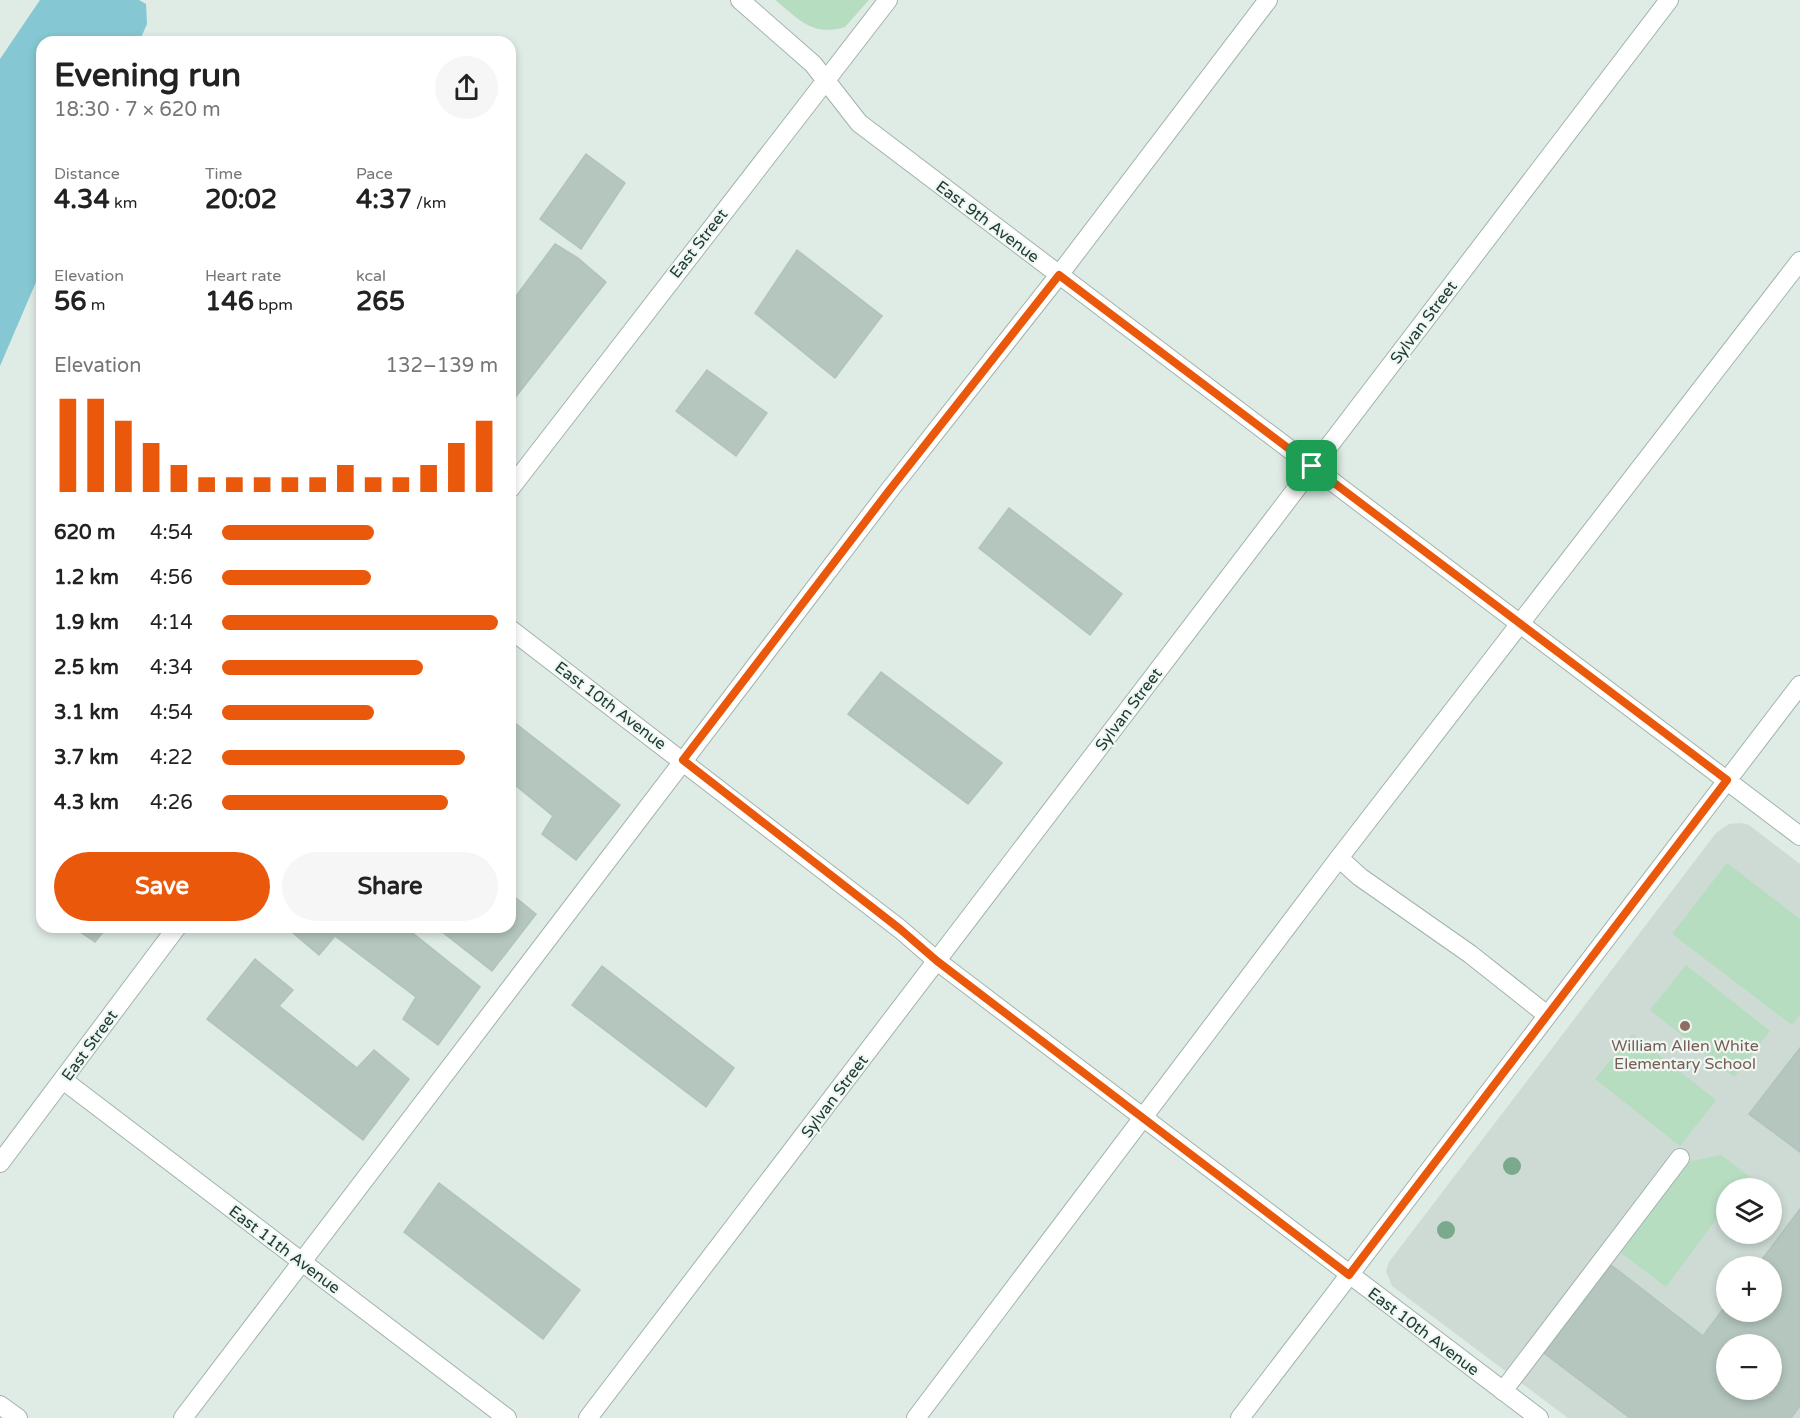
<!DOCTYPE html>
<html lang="en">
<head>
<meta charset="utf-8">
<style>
  :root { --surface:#fff; --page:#f6f6f6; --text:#222; --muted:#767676; --accent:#ea580c }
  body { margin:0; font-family:"Varela Round",sans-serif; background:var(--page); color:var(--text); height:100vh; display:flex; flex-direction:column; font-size:22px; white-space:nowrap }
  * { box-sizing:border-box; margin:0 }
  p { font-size:20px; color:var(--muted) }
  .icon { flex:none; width:33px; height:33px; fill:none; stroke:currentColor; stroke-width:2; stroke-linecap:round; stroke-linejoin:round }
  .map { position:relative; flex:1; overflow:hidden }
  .drawer { position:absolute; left:36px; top:36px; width:480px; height:897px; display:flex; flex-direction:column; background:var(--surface); border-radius:18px; box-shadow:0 3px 9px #0003 }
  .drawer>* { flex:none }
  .buttons { position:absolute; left:1716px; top:1178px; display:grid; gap:12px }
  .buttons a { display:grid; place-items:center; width:66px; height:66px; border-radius:50%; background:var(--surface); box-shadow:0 3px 9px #0003; font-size:30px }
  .pin { position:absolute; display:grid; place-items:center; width:51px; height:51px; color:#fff; margin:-26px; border-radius:12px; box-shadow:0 3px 9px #0006 }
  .round { display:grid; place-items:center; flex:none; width:63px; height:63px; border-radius:32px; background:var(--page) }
  .overview { display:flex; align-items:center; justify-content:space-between; height:102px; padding:0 18px }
  h1 { font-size:33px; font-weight:800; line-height:45px }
  .figures { display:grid; grid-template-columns:repeat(3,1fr); gap:9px; height:102px; padding:6px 18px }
  .figures div { display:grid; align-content:center }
  .figures b { font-size:26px; font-weight:800 }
  .figures small { font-size:16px; font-weight:400 }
  .figures p { font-size:16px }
  .chart { height:168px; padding:12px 18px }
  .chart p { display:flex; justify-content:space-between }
  .chart svg { width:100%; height:108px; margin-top:6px; stroke:var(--accent); stroke-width:6 }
  .button { display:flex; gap:12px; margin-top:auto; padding:12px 18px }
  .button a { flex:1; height:69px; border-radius:36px; background:var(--accent); color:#fff; font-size:24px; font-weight:800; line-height:69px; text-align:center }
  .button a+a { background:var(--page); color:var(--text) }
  ul { padding:0 18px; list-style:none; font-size:20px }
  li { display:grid; grid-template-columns:96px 72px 1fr; align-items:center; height:45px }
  li i { height:15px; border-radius:8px; background:var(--accent) }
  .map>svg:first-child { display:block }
  .built { fill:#cddbd4; fill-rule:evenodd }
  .green { fill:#b7ddc1 }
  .water { fill:#85c7d2 }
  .building { fill:#b4c6be; stroke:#b1c4bc; stroke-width:1.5; fill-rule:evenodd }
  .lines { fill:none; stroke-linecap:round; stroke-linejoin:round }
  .minor-casing { stroke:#a2b3ac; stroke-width:20 }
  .minor { stroke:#fff; stroke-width:18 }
  .tree { fill:#7ba98d }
  .route-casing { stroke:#fff; stroke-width:12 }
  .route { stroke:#ea580c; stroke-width:8 }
  .education-dot { fill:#8d6e63; stroke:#eff7f3; stroke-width:2 }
  .labels { text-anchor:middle; stroke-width:4.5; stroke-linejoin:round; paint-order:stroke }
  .street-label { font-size:16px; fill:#203b33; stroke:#eff7f3 }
  .education-label { font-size:16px; fill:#785e54; stroke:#eff7f3 }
</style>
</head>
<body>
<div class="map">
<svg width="1800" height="1418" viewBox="0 0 1800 1418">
  <rect width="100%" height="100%" fill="#dfebe5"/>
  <path class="built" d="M1741,823L1749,825L1800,864V1418H1568L1392,1286L1386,1271L1389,1262L1716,833L1729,824ZM1726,1188H1772V1233H1726ZM1726,1266H1772V1311H1726ZM1726,1344H1772V1389H1726Z"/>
  <g class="green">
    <path d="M775,0H869L845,27C812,37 799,19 775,0Z"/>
    <path d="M1727,863L1800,919V1014L1792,1025L1672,934Z"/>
    <path d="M1686,965L1770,1031L1734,1077L1650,1010Z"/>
    <path d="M1632,1034L1716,1100L1680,1146L1595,1079Z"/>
    <path d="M1721,1155L1749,1176L1740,1188H1726V1206L1666,1287L1616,1249L1681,1163Z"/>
  </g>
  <path class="water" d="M40,0H139L146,4L147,24L139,42H42V268L0,366V59Z"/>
  <g class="building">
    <path d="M586,154L625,183L581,249L540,219Z"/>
    <path d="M555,244L578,258L606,282L510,404V304Z"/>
    <path d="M797,250L882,316L835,378L755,313Z"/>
    <path d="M707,370L767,413L736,456L676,411Z"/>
    <path d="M1009,508L1122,594L1090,635L979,548Z"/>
    <path d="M881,672L1002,763L968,804L848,714Z"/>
    <path d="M510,719L620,805L576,860L542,834L553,816L510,781Z"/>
    <path d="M510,893L536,914L492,971L436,927H510Z"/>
    <path d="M73,927H107L95,942Z"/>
    <path d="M286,927H405L480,987L438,1045L403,1019L416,997L335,936L319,955Z"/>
    <path d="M255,959L293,990L279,1006L357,1068L374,1050L409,1079L363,1140L207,1019Z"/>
    <path d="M602,966L734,1068L706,1107L572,1005Z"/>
    <path d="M1800,1048V1152L1749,1114Z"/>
    <path d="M439,1183L580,1290L543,1339L404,1232Z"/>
    <path d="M1800,1209V1406L1791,1418H1630L1544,1353L1611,1265L1703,1336L1726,1305V1311H1772V1266H1757ZM1726,1344H1772V1389H1726Z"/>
  </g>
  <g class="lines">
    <defs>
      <g id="minor">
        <path d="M740,0L813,64L859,123L1800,836"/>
        <path d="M510,489L888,0"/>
        <path d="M510,629L900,929L937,961L1539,1418"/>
        <path d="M1339,858L1360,877L1470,954L1547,1015"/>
        <path d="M63,1080L507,1418"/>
        <path d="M0,1163L177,927"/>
        <path d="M1503,1391L1680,1158"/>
        <path d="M0,1405L18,1418"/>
        <path d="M183,1418L888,492L1059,275L1268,0"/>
        <path d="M588,1418L1669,0"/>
        <path d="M916,1418L1339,858L1800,261"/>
        <path d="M1240,1418L1800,685"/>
      </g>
    </defs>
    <use href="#minor" class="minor-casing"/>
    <use href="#minor" class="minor"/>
  </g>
  <g class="tree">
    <circle cx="1512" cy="1166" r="9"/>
    <circle cx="1446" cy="1230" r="9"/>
  </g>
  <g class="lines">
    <defs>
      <path id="route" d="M1059,275L1727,780L1349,1275L937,961L900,929L683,760L888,492Z"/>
    </defs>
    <use href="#route" class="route-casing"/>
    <use href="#route" class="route"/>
  </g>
  <circle class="education-dot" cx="1685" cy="1026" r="6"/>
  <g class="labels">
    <g class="street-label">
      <text transform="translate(988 221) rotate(37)" y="6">East 9th Avenue</text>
      <text transform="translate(698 243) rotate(-52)" y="6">East Street</text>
      <text transform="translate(1423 322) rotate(-53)" y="6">Sylvan Street</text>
      <text transform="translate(611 705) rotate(37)" y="6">East 10th Avenue</text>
      <text transform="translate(1128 709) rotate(-53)" y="6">Sylvan Street</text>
      <text transform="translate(89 1045) rotate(-54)" y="6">East Street</text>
      <text transform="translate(834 1096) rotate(-53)" y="6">Sylvan Street</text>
      <text transform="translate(285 1249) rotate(37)" y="6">East 11th Avenue</text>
      <text transform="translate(1424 1331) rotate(37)" y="6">East 10th Avenue</text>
    </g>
    <g class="education-label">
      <text x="1685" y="1051">William Allen White<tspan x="1685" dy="18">Elementary School</tspan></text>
    </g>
  </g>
</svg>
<div class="buttons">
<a><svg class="icon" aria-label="layers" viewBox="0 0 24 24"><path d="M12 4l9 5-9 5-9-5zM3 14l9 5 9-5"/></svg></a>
<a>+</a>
<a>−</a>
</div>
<div class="pin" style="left:1312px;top:466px;background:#1e9e55"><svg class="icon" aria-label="arrive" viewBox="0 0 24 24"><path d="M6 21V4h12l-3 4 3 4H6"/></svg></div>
<section class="drawer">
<div class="overview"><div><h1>Evening run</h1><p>18:30 · 7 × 620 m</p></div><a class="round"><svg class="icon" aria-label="share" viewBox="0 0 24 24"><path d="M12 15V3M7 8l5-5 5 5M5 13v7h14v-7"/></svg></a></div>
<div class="figures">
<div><p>Distance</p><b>4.34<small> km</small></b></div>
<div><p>Time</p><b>20:02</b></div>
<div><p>Pace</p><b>4:37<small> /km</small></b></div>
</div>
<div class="figures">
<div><p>Elevation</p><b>56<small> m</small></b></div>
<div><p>Heart rate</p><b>146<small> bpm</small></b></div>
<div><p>kcal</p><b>265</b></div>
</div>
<div class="chart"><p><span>Elevation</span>132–139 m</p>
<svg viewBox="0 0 160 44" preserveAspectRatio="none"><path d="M5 44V6M15 44V6M25 44V15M35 44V24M45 44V33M55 44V38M65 44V38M75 44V38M85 44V38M95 44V38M105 44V33M115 44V38M125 44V38M135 44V33M145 44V24M155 44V15"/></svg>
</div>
<ul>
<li><b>620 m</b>4:54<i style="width:55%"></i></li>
<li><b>1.2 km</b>4:56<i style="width:54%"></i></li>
<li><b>1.9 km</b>4:14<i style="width:100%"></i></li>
<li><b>2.5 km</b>4:34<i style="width:73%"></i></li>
<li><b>3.1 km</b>4:54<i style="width:55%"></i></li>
<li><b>3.7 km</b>4:22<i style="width:88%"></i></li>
<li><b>4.3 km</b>4:26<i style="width:82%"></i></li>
</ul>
<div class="button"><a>Save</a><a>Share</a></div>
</section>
</div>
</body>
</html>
